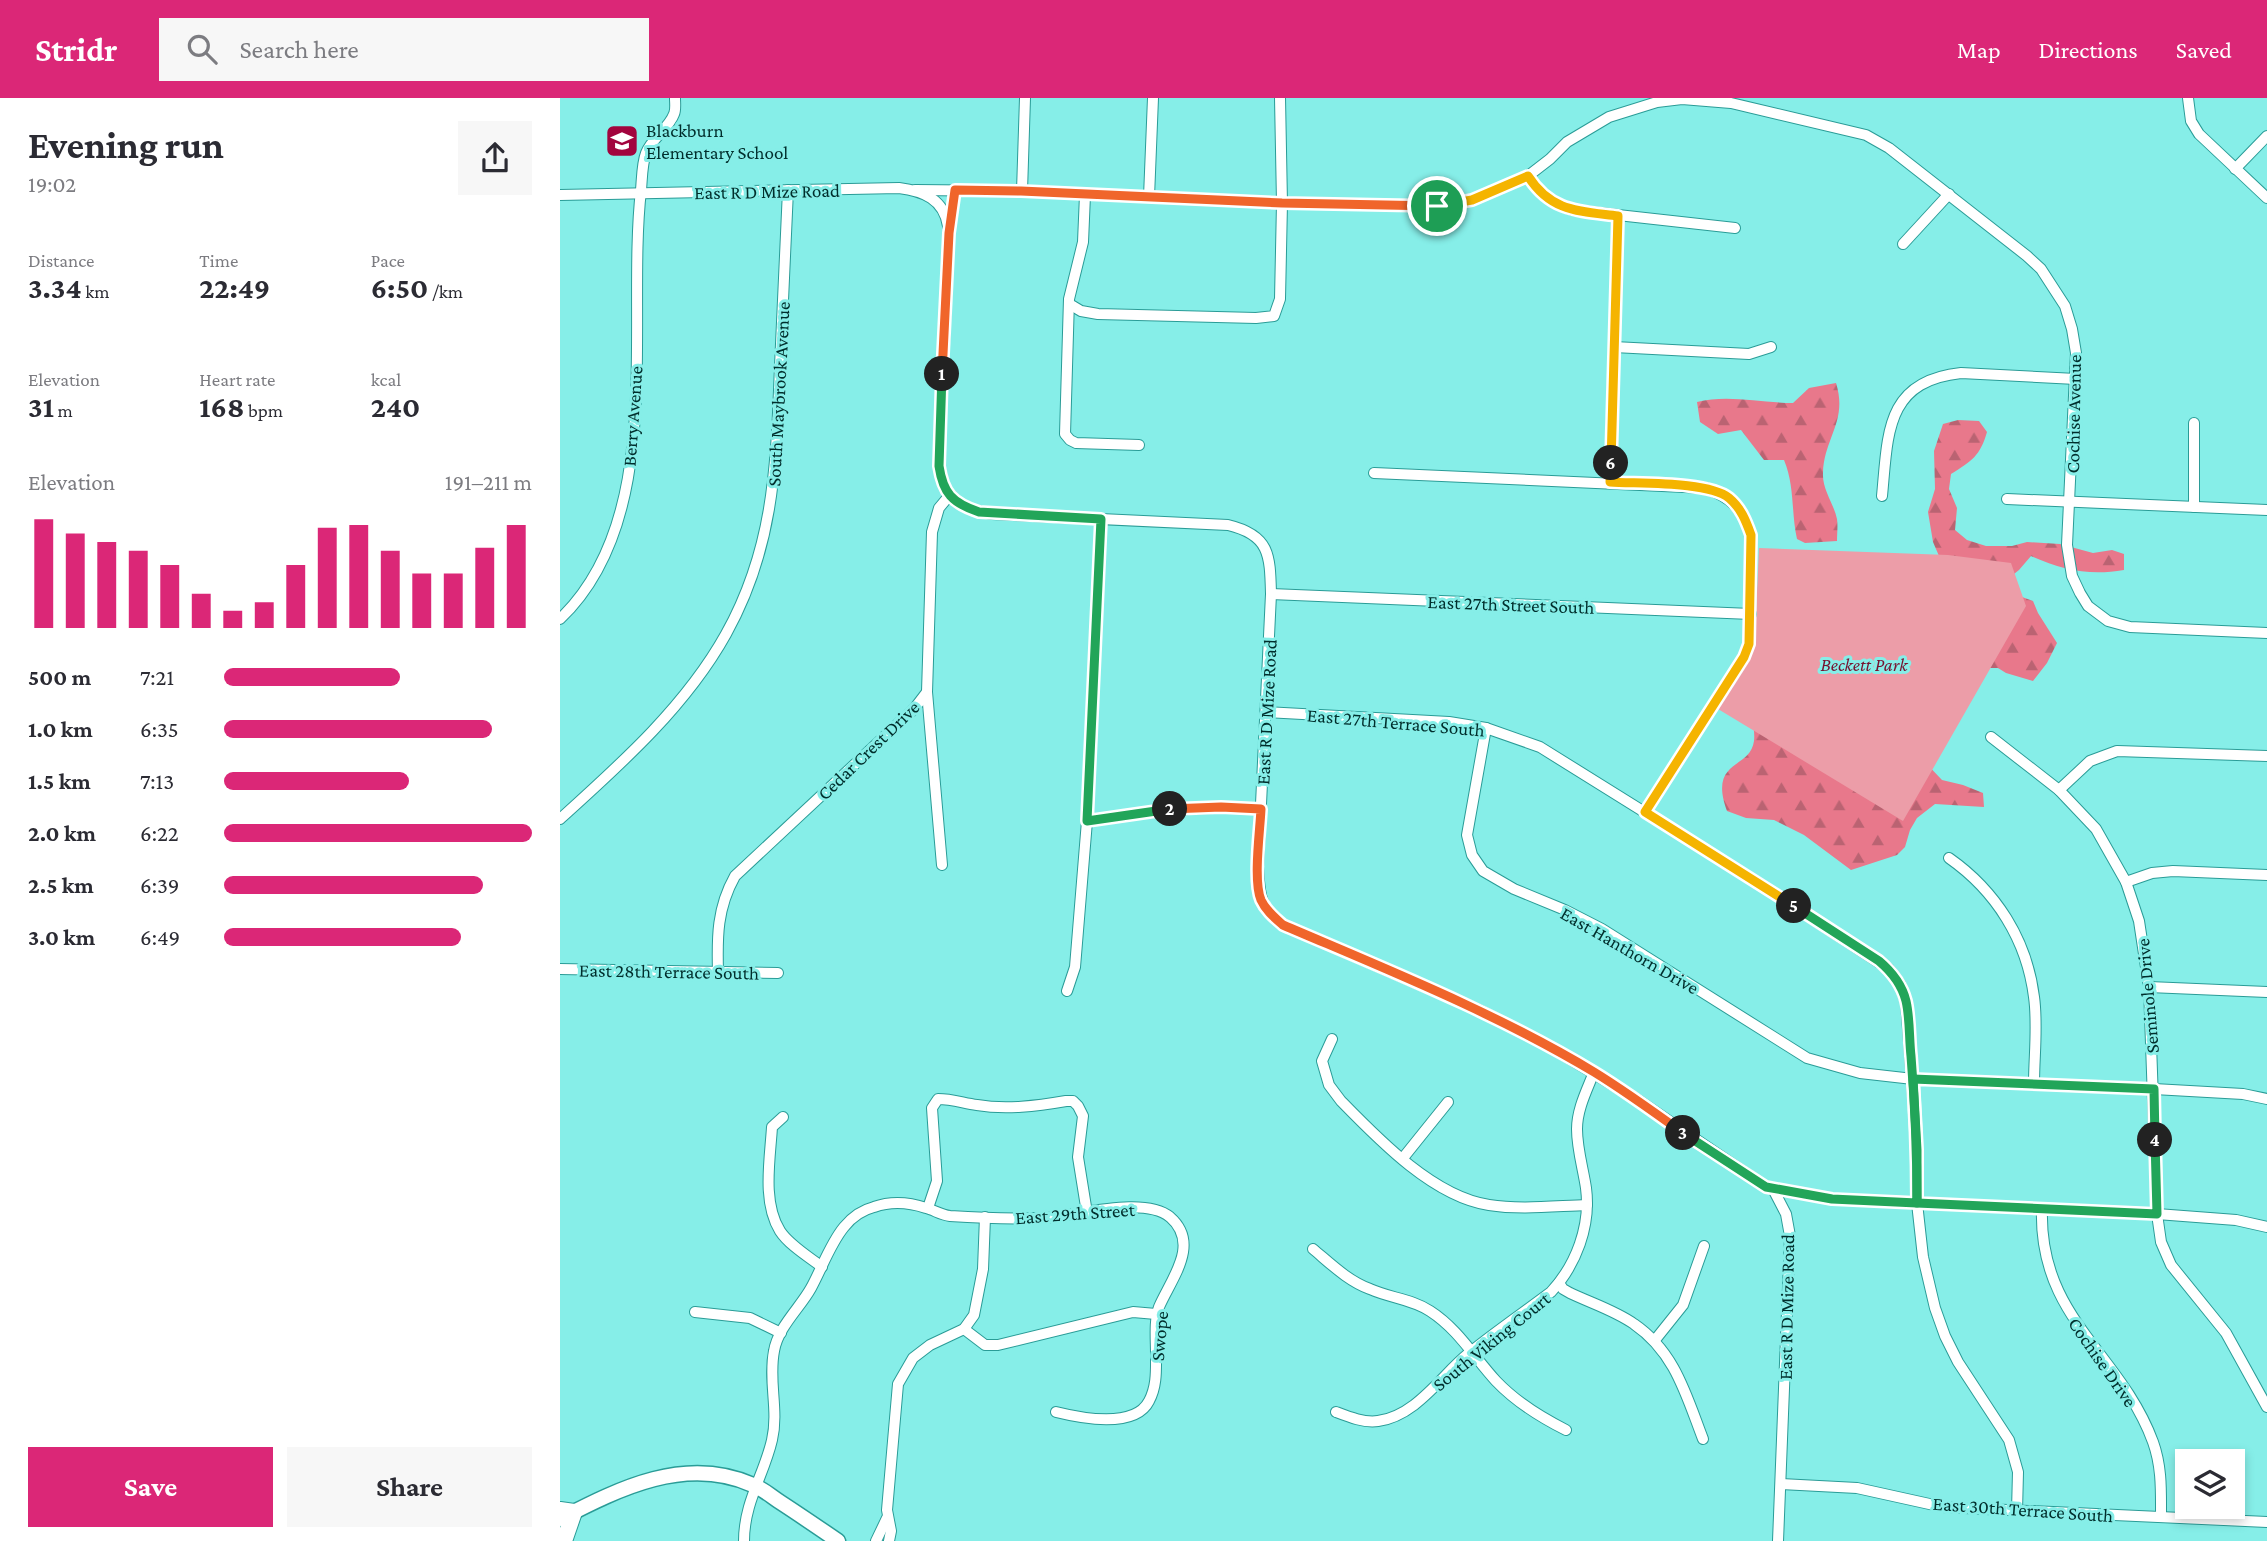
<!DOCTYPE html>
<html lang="en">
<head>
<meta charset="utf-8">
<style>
  :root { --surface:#fff; --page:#f7f7f7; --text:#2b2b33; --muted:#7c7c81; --accent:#db2777 }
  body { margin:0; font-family:"Crimson Pro",serif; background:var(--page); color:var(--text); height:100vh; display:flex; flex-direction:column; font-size:26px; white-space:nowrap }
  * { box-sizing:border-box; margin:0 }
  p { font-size:23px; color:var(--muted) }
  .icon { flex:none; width:38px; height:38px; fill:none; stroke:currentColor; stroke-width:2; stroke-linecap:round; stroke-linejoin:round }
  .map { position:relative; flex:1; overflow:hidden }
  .side { display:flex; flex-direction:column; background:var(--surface); width:560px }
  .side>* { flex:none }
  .fabs { position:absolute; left:1615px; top:1351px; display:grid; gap:14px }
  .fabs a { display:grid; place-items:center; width:70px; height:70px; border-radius:0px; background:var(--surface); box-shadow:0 4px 10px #0003; font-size:35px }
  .pin { position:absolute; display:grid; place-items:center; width:60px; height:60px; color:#fff; margin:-30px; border:4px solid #fff; border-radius:50%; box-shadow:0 2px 7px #0007 }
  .km { position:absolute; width:35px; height:35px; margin:-18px; border-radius:50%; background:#222; color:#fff; font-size:19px; line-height:35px; text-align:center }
  .round { display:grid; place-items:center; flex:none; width:74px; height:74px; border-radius:0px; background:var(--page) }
  .head { display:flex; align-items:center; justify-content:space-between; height:119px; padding:0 28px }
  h1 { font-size:38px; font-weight:700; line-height:52px }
  .metrics { display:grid; grid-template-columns:repeat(3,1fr); gap:10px; height:119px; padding:7px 28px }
  .metrics div { display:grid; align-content:center }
  .metrics b { font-size:30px; font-weight:700 }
  .metrics small { font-size:19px; font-weight:400 }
  .metrics p { font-size:19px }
  .chart { height:196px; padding:14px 28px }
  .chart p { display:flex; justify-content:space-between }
  .chart svg { width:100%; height:126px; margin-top:7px; stroke:var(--accent); stroke-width:6 }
  .primary-button { display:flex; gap:14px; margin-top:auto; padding:14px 28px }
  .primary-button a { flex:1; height:80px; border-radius:0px; background:var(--accent); color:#fff; font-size:28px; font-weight:700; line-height:80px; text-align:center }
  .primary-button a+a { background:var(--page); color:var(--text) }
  ul { padding:0 28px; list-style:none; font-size:23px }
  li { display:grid; grid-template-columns:112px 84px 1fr; align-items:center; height:52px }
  li i { height:18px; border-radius:9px; background:var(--accent) }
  header { display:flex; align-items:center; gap:42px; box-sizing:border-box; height:98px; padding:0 35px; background:var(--accent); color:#fff }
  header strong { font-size:33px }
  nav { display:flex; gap:38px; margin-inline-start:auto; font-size:24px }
  .search { width:490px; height:63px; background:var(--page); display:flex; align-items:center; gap:18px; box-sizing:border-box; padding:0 24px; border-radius:0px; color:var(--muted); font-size:26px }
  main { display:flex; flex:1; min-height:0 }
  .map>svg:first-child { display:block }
  .forest { fill:url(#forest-firs) }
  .park { fill:#ec9da8 }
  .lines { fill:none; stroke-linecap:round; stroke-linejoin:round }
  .minor-casing { stroke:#2a9c97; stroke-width:12 }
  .secondary-casing { stroke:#2a9c97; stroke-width:17 }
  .trunk-casing { stroke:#2a9c97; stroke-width:18 }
  .minor { stroke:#fff; stroke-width:10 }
  .secondary { stroke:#fff; stroke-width:14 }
  .trunk { stroke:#fff; stroke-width:16 }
  .split-1-casing { stroke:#fff; stroke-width:14 }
  .split-2-casing { stroke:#fff; stroke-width:14 }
  .split-3-casing { stroke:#fff; stroke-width:14 }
  .split-4-casing { stroke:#fff; stroke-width:14 }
  .split-5-casing { stroke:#fff; stroke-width:14 }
  .split-6-casing { stroke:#fff; stroke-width:14 }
  .split-7-casing { stroke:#fff; stroke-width:14 }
  .split-1 { stroke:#f0652b; stroke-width:9 }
  .split-2 { stroke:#22a559; stroke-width:9 }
  .split-3 { stroke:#f0652b; stroke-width:9 }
  .split-4 { stroke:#22a559; stroke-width:9 }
  .split-5 { stroke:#22a559; stroke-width:9 }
  .split-6 { stroke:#f5b400; stroke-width:9 }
  .split-7 { stroke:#f5b400; stroke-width:9 }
  .labels { text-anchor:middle; stroke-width:6; stroke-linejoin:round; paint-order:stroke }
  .poi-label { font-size:19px; fill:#002e2c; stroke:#86eee8; text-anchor:start }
  .street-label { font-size:19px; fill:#002e2c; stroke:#86eee8 }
  .park-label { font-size:19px; font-style:italic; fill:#77112f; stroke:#86eee8 }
</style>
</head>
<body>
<header>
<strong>Stridr</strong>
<div class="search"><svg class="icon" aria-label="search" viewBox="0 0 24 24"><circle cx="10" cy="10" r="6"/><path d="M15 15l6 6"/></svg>Search here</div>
<nav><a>Map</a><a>Directions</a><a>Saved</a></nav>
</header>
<main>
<section class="side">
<div class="head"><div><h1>Evening run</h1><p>19:02</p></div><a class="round"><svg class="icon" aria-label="share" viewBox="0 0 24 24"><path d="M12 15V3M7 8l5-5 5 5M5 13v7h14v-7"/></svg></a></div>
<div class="metrics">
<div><p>Distance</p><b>3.34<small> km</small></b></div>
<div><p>Time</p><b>22:49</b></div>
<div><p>Pace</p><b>6:50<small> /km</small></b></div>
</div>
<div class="metrics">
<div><p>Elevation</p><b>31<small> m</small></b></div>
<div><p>Heart rate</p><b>168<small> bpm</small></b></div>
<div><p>kcal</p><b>240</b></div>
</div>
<div class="chart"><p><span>Elevation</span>191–211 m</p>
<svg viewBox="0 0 160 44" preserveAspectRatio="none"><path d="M5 44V6M15 44V11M25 44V14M35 44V17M45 44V22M55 44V32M65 44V38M75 44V35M85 44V22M95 44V9M105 44V8M115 44V17M125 44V25M135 44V25M145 44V16M155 44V8"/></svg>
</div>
<ul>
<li><b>500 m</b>7:21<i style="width:57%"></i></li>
<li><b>1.0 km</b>6:35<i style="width:87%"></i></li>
<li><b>1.5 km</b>7:13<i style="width:60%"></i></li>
<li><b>2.0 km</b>6:22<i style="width:100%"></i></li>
<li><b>2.5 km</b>6:39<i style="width:84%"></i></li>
<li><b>3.0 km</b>6:49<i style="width:77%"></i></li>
</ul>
<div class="primary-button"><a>Save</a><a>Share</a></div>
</section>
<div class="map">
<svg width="1707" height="1443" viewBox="0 0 1707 1443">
  <defs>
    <pattern id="forest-firs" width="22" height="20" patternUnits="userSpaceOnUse" patternTransform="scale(1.75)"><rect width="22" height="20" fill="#e8788b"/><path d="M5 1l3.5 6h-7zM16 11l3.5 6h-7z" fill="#ba6372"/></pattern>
  </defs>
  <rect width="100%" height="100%" fill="#86eee8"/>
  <g class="forest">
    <path d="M1276,285C1288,323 1264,340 1263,375C1262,391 1274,406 1277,421C1278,428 1277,436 1277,443L1245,445L1237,441C1231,415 1235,388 1224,362H1204L1181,332L1158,336L1140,324L1137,304C1168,296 1201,305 1233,305L1249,290Z"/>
    <path d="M1398,322L1419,323L1427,334C1420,358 1412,363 1391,376L1389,391L1397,410L1395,432L1407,442L1426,448H1452L1467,444L1500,446L1533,455L1552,452L1564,456V472C1529,478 1503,472 1471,458L1459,472L1449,480L1454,496L1473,503L1478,515L1497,545L1487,565L1473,583L1446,575L1438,570H1421L1362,661L1382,682L1403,687L1423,695L1424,709L1375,706L1357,720L1350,732L1345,749L1337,757L1291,772L1244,737L1214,722L1186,720L1167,713C1148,661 1190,672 1194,643C1195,636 1193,627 1193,620L1382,465L1373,444L1368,414L1375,391L1374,353L1383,326Z"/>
  </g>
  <path class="park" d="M1199,450L1388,457L1451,465L1466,508L1343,723L1158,611L1191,554L1195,540Z"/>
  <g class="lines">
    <defs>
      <g id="minor">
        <path d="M1628,0L1631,23L1639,36L1707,100"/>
        <path d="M1675,71L1707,38"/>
        <path d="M968,78C980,96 992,106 1013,112L1175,130"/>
        <path d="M355,92L462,93L722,105L877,108L912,102L968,78L990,61L1007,44L1049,19L1097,4L1122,1L1171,5L1306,37L1329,50L1467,158L1481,171L1505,208L1512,231L1516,255L1507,447L1512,478L1520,495L1528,508L1548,523L1570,529L1707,535"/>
        <path d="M395,92L389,135L379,355C379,394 393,410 432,416L668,427C710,437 710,457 711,496L698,769C700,799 699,807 723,827L921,913L989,948L1081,1004L1206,1089L1272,1101L1597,1116L1676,1122L1707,1129"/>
        <path d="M462,93L465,0"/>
        <path d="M0,97L339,90C363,93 384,101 388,128"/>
        <path d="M525,97L523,144L509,201L505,336L510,342L516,345L579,347"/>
        <path d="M589,99L593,0"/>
        <path d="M1343,146L1389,96"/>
        <path d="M511,207L521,213L538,216L696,220L714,218L720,201L722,105L720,0"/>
        <path d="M1054,249L1189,256L1211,249"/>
        <path d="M1634,325V409"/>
        <path d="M814,375L1146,390C1173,401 1182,410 1191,437L1189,546L1184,560L1085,714"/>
        <path d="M1050,384L1058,118"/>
        <path d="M1322,398C1328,336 1325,283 1401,275L1516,281"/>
        <path d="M1447,401L1707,412"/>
        <path d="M711,496L1191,516"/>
        <path d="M0,521C107,419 66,225 81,92C82,81 82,65 86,55C92,40 109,30 114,16C116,12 115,5 115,0"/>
        <path d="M707,614L889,624L926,630L980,649L1195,783L1329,871L1340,886L1346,904L1357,1052V1105L1363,1159L1375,1210L1385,1238L1398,1264L1449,1342L1458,1374L1457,1413"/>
        <path d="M926,630L907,737L912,757L923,773L954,791L1005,812L1042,831L1247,960L1300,975L1353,981L1594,991L1683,996L1707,1001"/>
        <path d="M1431,639L1499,692L1536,731L1566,784L1579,823L1589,889L1597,1116L1601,1144L1611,1167L1666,1235L1707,1309"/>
        <path d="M1499,692L1530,663L1557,653L1707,658"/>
        <path d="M0,721C61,666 126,608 166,536C215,448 216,365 220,268C223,209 225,151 228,92"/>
        <path d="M527,723C587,714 640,707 701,711"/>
        <path d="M1389,760C1436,793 1467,842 1474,899C1478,927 1474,958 1474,986"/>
        <path d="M382,767L367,594L372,434L379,410L389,398"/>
        <path d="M1566,784L1592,775L1613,773L1707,777"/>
        <path d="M0,871L218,875"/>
        <path d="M158,874C157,839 157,810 175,778L354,611L367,594"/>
        <path d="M1589,889L1707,894"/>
        <path d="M507,893L515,869L527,723L541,421"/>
        <path d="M772,941L762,963L769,987L781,1003C819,1042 874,1099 929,1107C960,1112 995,1108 1027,1107"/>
        <path d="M223,1019L212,1029C210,1062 202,1104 220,1133C229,1147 249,1159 262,1169"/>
        <path d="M843,1060L888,1004"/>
        <path d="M1213,1091L1226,1116L1230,1138L1218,1443"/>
        <path d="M368,1110L377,1083L372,1010L378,1001C392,1001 403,1005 417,1007C446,1012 477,1008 506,1003H513L518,1008L523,1018L518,1059L527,1115"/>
        <path d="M1482,1110C1478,1220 1560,1254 1593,1344C1602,1369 1601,1393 1601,1419"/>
        <path d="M753,1151C771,1166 788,1183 810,1191C830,1200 852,1201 870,1213C898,1231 914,1259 936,1283C956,1304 980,1319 1006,1332"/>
        <path d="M999,1185L1003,1191L1010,1195C1031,1205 1056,1213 1074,1226C1115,1254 1126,1297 1143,1341"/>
        <path d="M135,1214L190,1220L221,1235"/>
        <path d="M404,1231L425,1247H438L573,1214L596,1216"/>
        <path d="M1095,1242L1123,1207L1144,1148"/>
        <path d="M776,1314C789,1319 804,1325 818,1323C856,1318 881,1278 908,1256C935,1234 963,1215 991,1194C1016,1167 1031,1128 1026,1090C1023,1070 1017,1051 1017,1031C1017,1011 1027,992 1034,974"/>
        <path d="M1221,1386L1297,1390L1383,1409L1707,1424"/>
        <path d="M184,1443C184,1404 204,1377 212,1342C219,1312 208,1283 214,1253C218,1229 240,1210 251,1190C262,1170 270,1146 284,1129C292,1119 302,1112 314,1109C331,1103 348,1104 366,1110C374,1112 381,1117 390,1118C420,1120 451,1121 480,1120C514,1119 583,1097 610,1119C641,1146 611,1181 599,1209C594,1223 596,1241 596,1256C596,1272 597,1288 589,1303C575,1331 520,1320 496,1314"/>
        <path d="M316,1443L327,1420"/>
        <path d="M329,1443L331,1433L327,1412L338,1286L353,1260L370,1247L404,1231L414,1217L423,1171L425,1119"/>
      </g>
      <path id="secondary" d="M0,1421C60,1390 126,1357 193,1387C203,1391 211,1398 220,1404C240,1417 259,1430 278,1443"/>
      <path id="trunk" d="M0,1412L14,1414L4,1443"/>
    </defs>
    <use href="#minor" class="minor-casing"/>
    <use href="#secondary" class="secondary-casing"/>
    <use href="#trunk" class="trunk-casing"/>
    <use href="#minor" class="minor"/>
    <use href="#secondary" class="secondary"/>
    <use href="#trunk" class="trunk"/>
  </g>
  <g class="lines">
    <defs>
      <path id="split-1" d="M382,276L389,135L395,92L461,93L722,105L877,108"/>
      <path id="split-2" d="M382,276L379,368C383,395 392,405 419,414L541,421L527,723L610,711"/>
      <path id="split-3" d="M610,711L661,709L701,711C700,733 693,783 701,802C706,813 715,820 723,827C828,872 936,915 1034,974C1065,993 1094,1014 1123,1035"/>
      <path id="split-4" d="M1123,1035L1206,1089L1272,1101L1357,1105V1052L1353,981L1594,991L1595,1042"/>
      <path id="split-5" d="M1234,808L1319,863C1332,874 1342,887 1346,903C1350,920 1349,940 1351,958C1355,1007 1357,1055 1357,1105L1597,1116L1595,1042"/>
      <path id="split-6" d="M1051,365L1050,384C1078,386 1148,383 1169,400C1181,410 1186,423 1191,437L1189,546L1184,559L1085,714L1234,808"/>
      <path id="split-7" d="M877,108L912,102L968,78C991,114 1019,113 1058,118L1051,365"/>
    </defs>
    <use href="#split-1" class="split-1-casing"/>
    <use href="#split-2" class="split-2-casing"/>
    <use href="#split-3" class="split-3-casing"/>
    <use href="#split-4" class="split-4-casing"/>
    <use href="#split-5" class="split-5-casing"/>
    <use href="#split-6" class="split-6-casing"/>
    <use href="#split-7" class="split-7-casing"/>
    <use href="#split-1" class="split-1"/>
    <use href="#split-2" class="split-2"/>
    <use href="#split-3" class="split-3"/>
    <use href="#split-4" class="split-4"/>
    <use href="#split-5" class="split-5"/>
    <use href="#split-6" class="split-6"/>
    <use href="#split-7" class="split-7"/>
  </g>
  <defs>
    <symbol id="school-square" viewBox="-11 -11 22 22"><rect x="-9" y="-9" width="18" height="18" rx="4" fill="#a2043e" stroke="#86eee8"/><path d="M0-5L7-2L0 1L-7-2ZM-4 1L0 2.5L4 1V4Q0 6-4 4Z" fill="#fff"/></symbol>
  </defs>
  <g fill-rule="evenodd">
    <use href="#school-square" x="43" y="24" width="38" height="38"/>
  </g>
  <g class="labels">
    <g class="poi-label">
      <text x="86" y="39">Blackburn<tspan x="86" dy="22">Elementary School</tspan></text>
    </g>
    <g class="street-label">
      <text transform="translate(207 93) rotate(-1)" y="7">East R D Mize Road</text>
      <text transform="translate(218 296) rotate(-87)" y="7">South Maybrook Avenue</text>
      <text transform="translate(1513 316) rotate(-89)" y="7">Cochise Avenue</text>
      <text transform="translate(72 318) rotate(-86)" y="7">Berry Avenue</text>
      <text transform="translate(951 506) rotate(2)" y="7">East 27th Street South</text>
      <text transform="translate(706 614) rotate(-87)" y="7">East R D Mize Road</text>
      <text transform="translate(836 624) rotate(5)" y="7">East 27th Terrace South</text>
      <text transform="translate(308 652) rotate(-44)" y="7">Cedar Crest Drive</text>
      <text transform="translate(1070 852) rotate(30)" y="7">East Hanthorn Drive</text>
      <text transform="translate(109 873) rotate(1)" y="7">East 28th Terrace South</text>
      <text transform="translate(1587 898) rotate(-95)" y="7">Seminole Drive</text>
      <text transform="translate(515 1115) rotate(-4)" y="7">East 29th Street</text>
      <text transform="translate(1226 1209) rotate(-89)" y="7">East R D Mize Road</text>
      <text transform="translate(599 1238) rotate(-85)" y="7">Swope</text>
      <text transform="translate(931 1243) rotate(-39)" y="7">South Viking Court</text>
      <text transform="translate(1543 1264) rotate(55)" y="7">Cochise Drive</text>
      <text transform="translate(1463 1411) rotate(4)" y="7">East 30th Terrace South</text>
    </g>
    <g class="park-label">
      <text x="1304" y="573">Beckett Park</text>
    </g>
  </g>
</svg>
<div class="fabs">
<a><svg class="icon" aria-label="layers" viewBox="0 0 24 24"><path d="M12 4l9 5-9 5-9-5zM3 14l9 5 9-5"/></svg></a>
</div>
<div class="pin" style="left:877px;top:108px;background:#1e9e55"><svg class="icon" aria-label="arrive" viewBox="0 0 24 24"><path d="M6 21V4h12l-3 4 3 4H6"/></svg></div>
<b class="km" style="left:382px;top:276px">1</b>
<b class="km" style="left:610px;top:711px">2</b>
<b class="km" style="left:1123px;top:1035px">3</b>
<b class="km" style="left:1595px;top:1042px">4</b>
<b class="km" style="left:1234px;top:808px">5</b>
<b class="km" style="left:1051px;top:365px">6</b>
</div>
</main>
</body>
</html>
